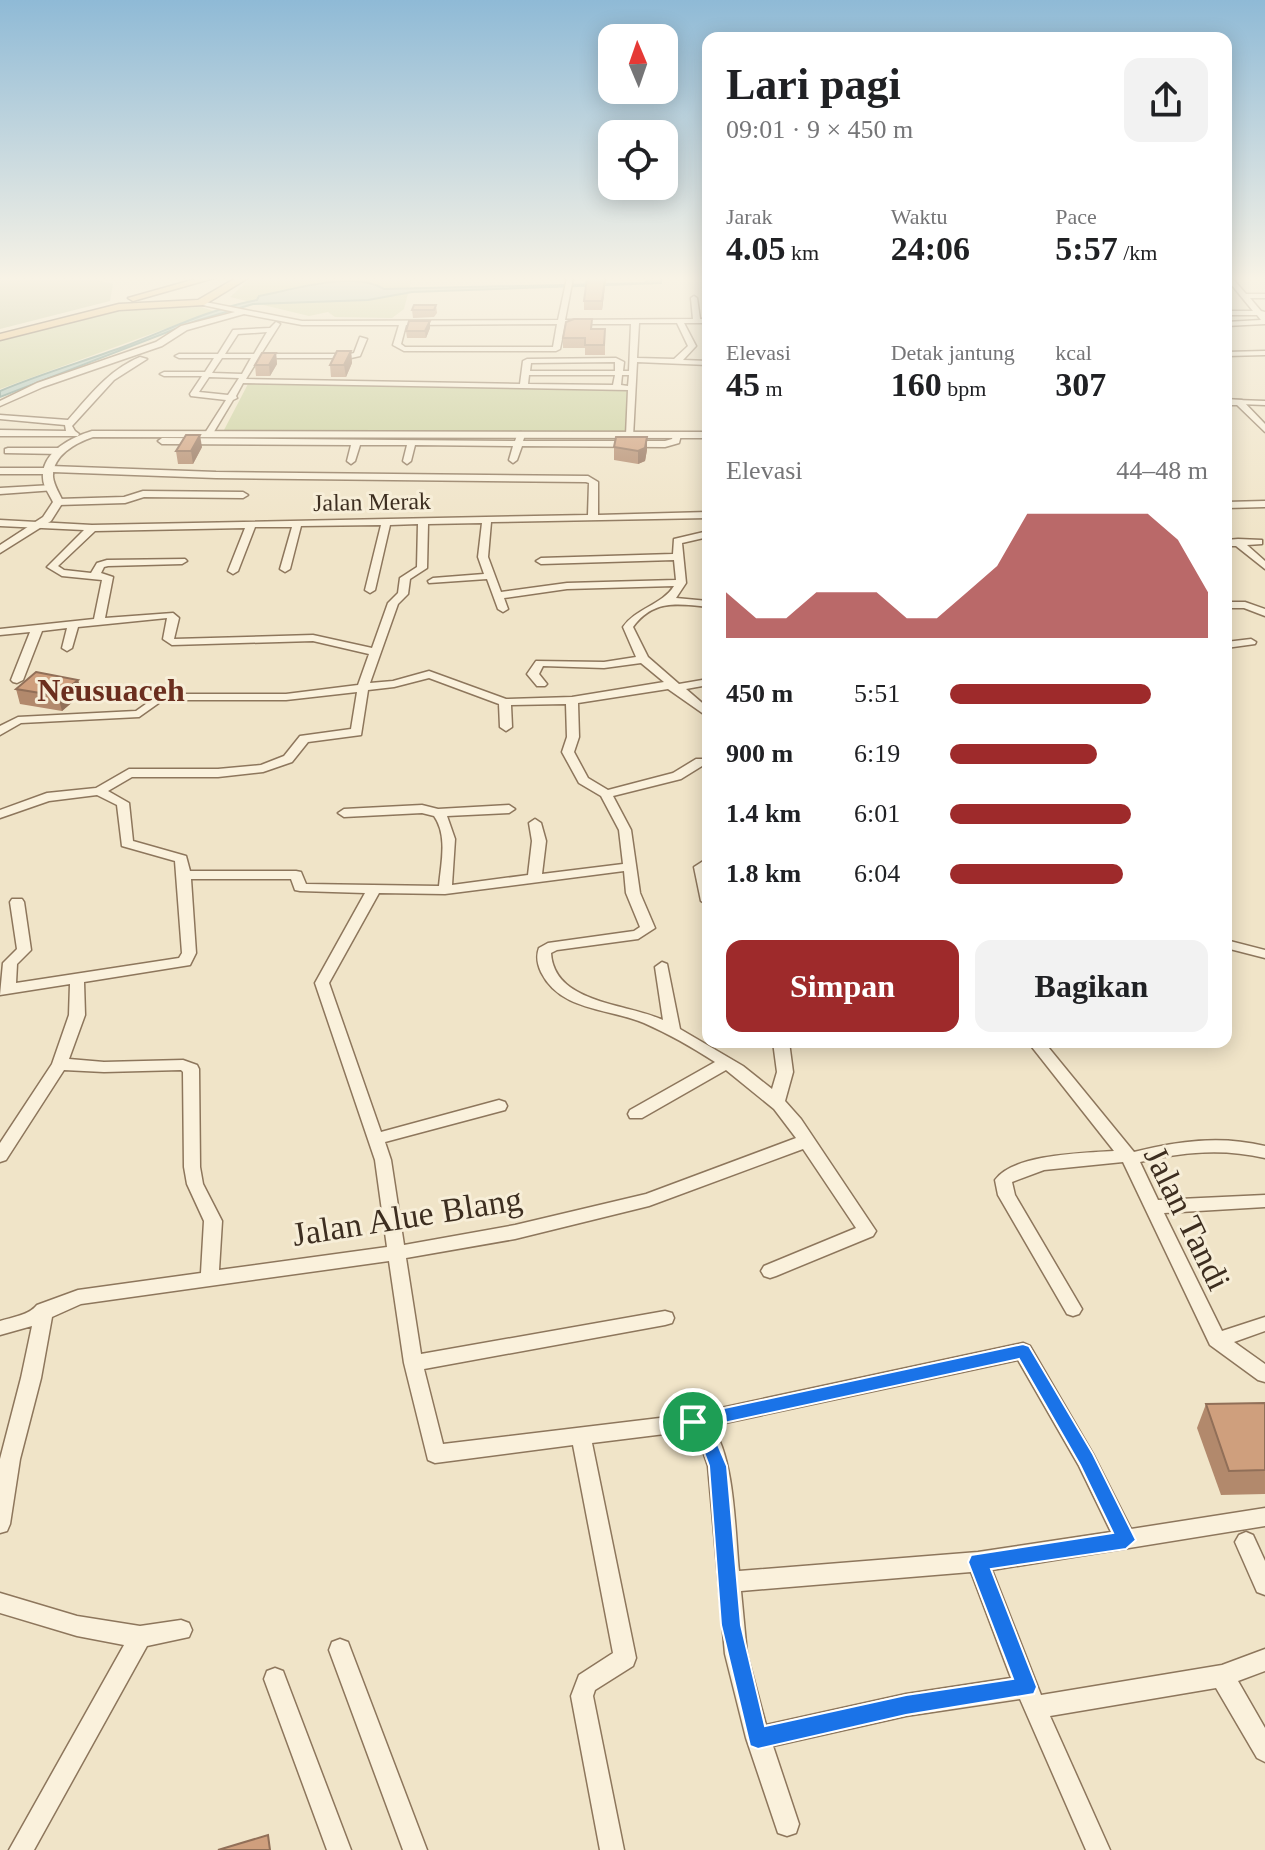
<!DOCTYPE html>
<html lang="id">
<head>
<meta charset="utf-8">
<style>
  :root { --surface:#fff; --page:#f2f2f2; --text:#202124; --muted:#757577; --accent:#9e2a2b }
  body { margin:0; font-family:"Times New Roman",serif; background:var(--page); color:var(--text); height:100vh; display:flex; flex-direction:column; font-size:30px; white-space:nowrap }
  * { box-sizing:border-box; margin:0 }
  p { font-size:26px; color:var(--muted) }
  .icon { flex:none; width:44px; height:44px; fill:none; stroke:currentColor; stroke-width:2; stroke-linecap:round; stroke-linejoin:round }
  .map { position:relative; flex:1; overflow:hidden }
  .side { position:absolute; left:702px; top:32px; width:530px; height:1016px; display:flex; flex-direction:column; background:var(--surface); border-radius:16px; box-shadow:0 4px 20px #0003 }
  .side>* { flex:none }
  .needle { width:52px; rotate:358deg }
  .fabs { position:absolute; left:598px; top:24px; display:grid; gap:16px }
  .fabs a { display:grid; place-items:center; width:80px; height:80px; border-radius:16px; background:var(--surface); box-shadow:0 4px 20px #0003; font-size:40px }
  .pin { position:absolute; display:grid; place-items:center; width:68px; height:68px; color:#fff; margin:-34px; border:4px solid #fff; border-radius:50%; box-shadow:0 2px 8px #0007 }
  .round { display:grid; place-items:center; flex:none; width:84px; height:84px; border-radius:16px; background:var(--page) }
  .headline { display:flex; align-items:center; justify-content:space-between; height:136px; padding:0 24px }
  h1 { font-size:44px; font-weight:600; line-height:60px }
  .metrics { display:grid; grid-template-columns:repeat(3,1fr); gap:12px; height:136px; padding:8px 24px }
  .metrics div { display:grid; align-content:center }
  .metrics b { font-size:34px; font-weight:600 }
  .metrics small { font-size:22px; font-weight:400 }
  .metrics p { font-size:22px }
  .chart { height:224px; padding:16px 24px }
  .chart p { display:flex; justify-content:space-between }
  .chart svg { width:100%; height:144px; margin-top:8px; fill:var(--accent); opacity:.7 }
  .cta { display:flex; gap:16px; margin-top:auto; padding:16px 24px }
  .cta a { flex:1; height:92px; border-radius:16px; background:var(--accent); color:#fff; font-size:32px; font-weight:600; line-height:92px; text-align:center }
  .cta a+a { background:var(--page); color:var(--text) }
  ul { padding:0 24px; list-style:none; font-size:26px }
  li { display:grid; grid-template-columns:128px 96px 1fr; align-items:center; height:60px }
  li i { height:20px; border-radius:10px; background:var(--accent) }
  .map>svg:first-child { display:block }
  .green { fill:#c9cf9b }
  .cemetery { fill:#bfc49a }
  .water { fill:#a9c4bc; stroke:#6f938a; stroke-width:2 }
  .lines { fill:none; stroke-linecap:round; stroke-linejoin:round }
  .minor-casing { stroke:#8d765c; stroke-width:3 }
  .tertiary-casing { stroke:#8d765c; stroke-width:3 }
  .trunk-casing { stroke:#5b4430; stroke-width:3 }
  .minor { fill:#faf1dc; fill-rule:evenodd }
  .tertiary { fill:#faf1dc; fill-rule:evenodd }
  .trunk { fill:#eabe7c; fill-rule:evenodd }
  .wall { fill:#b2896c }
  .shaded-wall { fill:#916f58 }
  .building { fill:#cf9f7d; stroke:#916f58; stroke-width:2 }
  .route { fill:#1a73e8; stroke:#fff; stroke-width:2; fill-rule:evenodd }
  .labels { text-anchor:middle; stroke-width:6; stroke-linejoin:round; paint-order:stroke }
  .far-street-label { font-size:24px; fill:#3d2e20; stroke:#f7eed8 }
  .quarter-label { font-size:32px; font-weight:bold; fill:#6b2e1e; stroke:#f7eed8 }
  .near-street-label { font-size:34px; fill:#3d2e20; stroke:#f7eed8 }
</style>
</head>
<body>
<div class="map">
<svg width="1265" height="1850" viewBox="0 0 1265 1850">
  <rect width="100%" height="100%" fill="#f0e4c8"/>
  <g class="green">
    <path d="M251,278H412L404,309L392,318L335,317L328,312L309,316L230,297Z"/>
    <path d="M201,307L214,311L0,389V340L115,310Z"/>
    <path d="M249,382L632,388L629,432L224,430Z"/>
  </g>
  <path class="cemetery" d="M0,278H89L113,284L110,301L0,329Z"/>
  <path class="water" d="M652,278H661V283L412,292L368,300L253,304L196,321L0,397V391C40,374 82,362 123,347C168,330 209,309 257,300L259,296C292,290 354,270 384,289L644,283Z"/>
  <g class="lines">
    <defs>
      <g id="minor">
        <path d="M567,278H573L565,320L693,319L691,298L694,296L697,298L700,319H708V323H684L696,346L683,360L708,361V365L637,362L633,437L626,435L628,390L243,383L236,396L237,398L233,400L212,435L209,436L205,433L226,400L191,396L190,394L202,376H164L160,374L164,372H205L214,358H179L175,356L179,354H218L233,330L270,328L276,322L280,324L261,354H350L354,353L360,337L367,339L360,356L351,358H259L246,379L520,384L523,361L527,359L616,358L624,362L623,371H629L631,324H565L560,349L556,351H404L393,345L399,325H302L244,314L187,330L162,346L43,387L0,406V401L37,383L156,342L181,326L235,312L198,304L200,301L302,321L558,320ZM639,323H677L688,346L674,359L637,358ZM557,324L553,347H405L401,344L406,325ZM267,332L254,354H225L238,334ZM222,358H251L242,374L212,373ZM615,362V371H530L531,363ZM529,375H615L613,385L528,384ZM622,375H629L628,386L621,385ZM209,377L239,378L228,395L199,392Z"/>
        <path d="M1226,278H1232L1246,294H1265V298H1250L1261,311L1265,312V324L1226,326V322L1261,320L1257,315H1226V311H1253Z"/>
        <path d="M1265,351V355L1226,356V352Z"/>
        <path d="M140,357L147,359L114,380L72,426L75,431L79,434L78,436H0V430L66,431L65,425L0,419V415L68,420C90,395 109,370 140,357Z"/>
        <path d="M1236,400L1265,401V405L1239,404H1236Z"/>
        <path d="M521,432L525,435L523,441H665L672,439L674,433L681,435L679,443L665,447L522,446L517,460L513,463L509,460L513,446L415,445L411,461L407,464L403,461L407,445H360L355,461L351,464L347,461L351,445L162,444L158,441L162,438L515,441L518,433Z"/>
        <path d="M8,448H61L65,451L61,454L5,453V449Z"/>
        <path d="M50,466L216,472L588,476L598,482V515L708,512V518L491,522L488,557L501,592L567,583L676,580L674,560L541,564L536,561L541,558L673,554L674,539L708,531V537L682,543L686,583L676,598L708,601V607C678,604 654,599 633,627L648,657L679,684L708,679V685L686,689L708,708V717L668,689L578,703L579,737L574,752L588,778L608,790L673,773L696,759H708V767L702,766L681,779L613,796L631,830L640,893L655,928L638,939L557,950L551,953C554,1004 627,1003 663,1020L655,967L662,962L667,964L680,1029L743,1066L772,1089L777,1072L773,1042H789L793,1072L785,1101L801,1119L876,1231L873,1236L776,1276L770,1278L764,1276L761,1271L764,1266L856,1228L803,1149L649,1206L515,1239L406,1258L421,1354L665,1311L672,1313L674,1318L672,1323L665,1325L424,1369L443,1444L693,1414L1023,1343L1030,1346L1093,1454L1131,1529L1265,1508V1526L992,1570L1041,1695L1222,1665L1265,1649V1671L1238,1681L1265,1728V1762L1257,1758L1216,1688L1050,1716L1110,1850H1086L1020,1699L906,1716L773,1746L799,1824L796,1833L787,1836L778,1833L746,1738L725,1654L708,1466L699,1440L689,1431L592,1443L636,1658L633,1666L595,1690L593,1696L624,1850H600L571,1696L579,1675L613,1653L573,1445L435,1463L428,1460L404,1363L389,1261L81,1304L52,1317L41,1378L20,1459L10,1524L7,1531L0,1533V1459L21,1378L32,1326L0,1335V1321C13,1317 29,1315 37,1305L78,1290L201,1273L204,1221L187,1184L184,1167L183,1072L181,1070L104,1072L64,1070L6,1160L0,1162V1143L52,1064L69,1015L70,984L0,995L3,963L17,949L10,902L12,899H22L24,902L31,950L17,964L16,983L179,958L182,953L175,861L122,846L117,805L97,795L49,801L0,818V810L47,793L96,788L129,769H218L261,765L284,756L300,736L351,729L357,692L286,700H163L139,717L21,723L0,735V726L18,717L136,711L160,694H286L358,685L369,654L313,641L172,645L163,639L167,618L78,627L72,648L67,651L62,648L67,628L42,631L23,680L17,683L13,682L11,680L30,632L0,635V629L94,619L102,580L62,576L47,567L84,530L0,526V520L92,525L588,515L589,483L586,482L216,478L53,472L49,474H0V468H46ZM482,523L478,557L484,574L433,578L428,581L429,583L487,579L498,609L503,612L508,609L504,598L567,589L674,586C662,605 636,608 623,627L636,657L604,662L536,661L527,674L537,686H545L547,684L539,674L543,666L604,668L641,663L664,682L572,697L506,699L429,671L393,681L370,683L398,604L408,594L410,579L427,568L428,524ZM418,524L417,567L400,578L398,593L388,603L372,648L313,635L174,639L179,618L173,613L105,618L113,577L101,573L104,567L108,566L182,564L187,561L185,559L107,560L97,563L91,573L64,570L58,566L95,531L245,528L228,571L233,574L238,571L255,527H292L280,569L285,572L290,569L301,526L381,525L365,590L370,593L375,590L390,525ZM429,678L499,704L500,727L506,731L512,727L511,705L566,704L567,737L562,752L579,783L601,796L619,830L623,864L542,874L546,841L541,823L535,819L529,823L532,841L528,875L452,885L455,839L447,816L509,813L515,809L509,805L438,809L422,805L344,809L338,813L344,817L422,813L434,816C448,836 441,863 439,886L306,884L301,872L296,871H190L186,856L133,841L129,803L108,791L132,777H218L263,772L292,762L308,742L361,735L368,690L394,687ZM624,871L626,893L640,927L634,931L548,943L539,948C536,956 537,963 541,972C560,1011 608,1008 644,1023C669,1034 692,1047 715,1062L630,1110L628,1114L630,1118H642L726,1070L774,1109L796,1138L646,1194L515,1225L404,1245L391,1160L385,1142L505,1110L507,1106L505,1102L499,1100L381,1132L329,983L379,893L445,894ZM191,879H291L295,890L300,891L365,893L315,983L375,1160L387,1247L219,1270L222,1221L203,1184L200,1167L199,1069L197,1065L183,1060L104,1062L69,1059L85,1015L84,982L190,965L196,953ZM1018,1360L1079,1466L1111,1532L978,1552L739,1571C735,1533 735,1456 711,1426ZM971,1572L1011,1678L906,1694L766,1725L747,1654L741,1591Z"/>
        <path d="M52,485L55,486V490L0,494V488Z"/>
        <path d="M143,491L243,492L248,495L243,498L144,497L125,503L58,505L53,502L58,499L124,497Z"/>
        <path d="M1265,501V507L1226,508V502Z"/>
        <path d="M1238,539L1262,540V544L1247,545L1265,561V569L1236,546H1226V540Z"/>
        <path d="M1226,602H1245L1265,609V616L1244,608H1226Z"/>
        <path d="M1251,639L1256,642L1255,644L1226,648V642Z"/>
        <path d="M708,858V905L701,901L694,867Z"/>
        <path d="M1226,940L1265,950V958L1226,948Z"/>
        <path d="M1028,1042H1044L1134,1152C1178,1141 1220,1135 1265,1146V1158C1222,1148 1182,1152 1140,1162L1158,1200L1265,1195V1207L1164,1213L1222,1331L1265,1317V1331L1234,1342L1265,1364V1382L1258,1380L1210,1345L1123,1162L1044,1170L1012,1182L1015,1195L1082,1309L1079,1314L1073,1316L1067,1314L998,1195L995,1180C1013,1154 1084,1153 1114,1151Z"/>
        <path d="M1246,1532L1253,1535L1265,1561V1595L1257,1592L1235,1542L1239,1535Z"/>
        <path d="M0,1593L77,1616L140,1626L181,1620L189,1623L192,1630L189,1637L147,1646L34,1850H9L124,1645L77,1636L0,1613Z"/>
        <path d="M340,1639L348,1642L351,1650L427,1850H403L329,1650L332,1642Z"/>
        <path d="M275,1668L283,1671L286,1679L351,1850H327L264,1679L267,1671Z"/>
      </g>
      <g id="tertiary">
        <path d="M1226,399L1242,400L1265,424V432L1237,405H1226Z"/>
        <path d="M92,431L708,432V438L93,437C75,443 52,456 53,477C54,486 60,494 63,502L51,521L0,553V545L43,517L53,502C49,494 43,486 43,478C41,452 72,437 92,431Z"/>
      </g>
      <g id="trunk">
        <path d="M199,278H214L133,301L128,298Z"/>
        <path d="M236,278H248L204,305L119,310L0,340V334L119,304L198,300Z"/>
      </g>
    </defs>
    <use href="#minor" class="minor-casing"/>
    <use href="#tertiary" class="tertiary-casing"/>
    <use href="#trunk" class="trunk-casing"/>
    <use href="#minor" class="minor"/>
    <use href="#tertiary" class="tertiary"/>
    <use href="#trunk" class="trunk"/>
  </g>
  <g class="wall">
    <path d="M606,278L602,310H584V301Z"/>
    <path d="M436,305L437,313L434,317L413,318L412,310Z"/>
    <path d="M430,328L426,338H407L406,331Z"/>
    <path d="M592,329H605V355H585V348H563V338Z"/>
    <path d="M351,351L352,363L346,377H331L330,365Z"/>
    <path d="M276,353L277,364L270,376H256L255,365Z"/>
    <path d="M202,447L193,464H178L176,451Z"/>
    <path d="M614,447L647,450L645,461L638,464L614,460Z"/>
    <path d="M78,680L82,694L62,711L20,704L16,689Z"/>
    <path d="M1265,1403V1494L1221,1495L1197,1428L1206,1404Z"/>
  </g>
  <g class="shaded-wall">
    <path d="M605,278L606,279L602,310V301Z"/>
    <path d="M430,321V328L426,338L425,331Z"/>
    <path d="M351,351L352,363L346,377L344,365Z"/>
    <path d="M276,353L277,364L270,376L269,365Z"/>
    <path d="M200,435L202,447L193,464L191,451Z"/>
    <path d="M647,437V450L645,461L638,464V451Z"/>
    <path d="M78,680L82,694L62,711L58,696Z"/>
  </g>
  <g class="building">
    <path d="M587,278H605L602,301H584Z"/>
    <path d="M414,305H436L434,310H412Z"/>
    <path d="M574,319H592L591,329H605L604,345H585V338H563L566,322Z"/>
    <path d="M409,321H430L425,331H406Z"/>
    <path d="M337,351H351L344,365H330Z"/>
    <path d="M262,353H276L269,365H255Z"/>
    <path d="M186,435H200L191,451H176Z"/>
    <path d="M616,437H647L645,448L638,451L614,447Z"/>
    <path d="M36,672L78,680L58,696L16,689Z"/>
    <path d="M1265,1403V1470L1229,1471L1206,1404Z"/>
    <path d="M268,1835L270,1850H218Z"/>
  </g>
  <linearGradient id="sky" x2="0" y2="1"><stop stop-color="#8fbad6"/><stop offset="0.52" stop-color="#f8f3e6"/><stop offset="1" stop-color="#f8f3e6" stop-opacity="0"/></linearGradient>
  <rect width="1265" height="536" fill="url(#sky)"/>
  <path class="route" d="M1023,1344L1029,1346L1093,1454L1136,1540L1126,1549L991,1569L1037,1687L1034,1694L906,1715L758,1749L750,1746L721,1625L709,1466L699,1439L684,1422L687,1416ZM1019,1359L1080,1465L1113,1533L971,1555L968,1562L1013,1679L906,1695L765,1726L741,1625L727,1466L710,1426Z"/>
  <g class="labels">
    <g class="far-street-label">
      <text transform="translate(372 502) rotate(-1)" y="8">Jalan Merak</text>
    </g>
    <g class="quarter-label">
      <text x="111" y="701">Neusuaceh</text>
    </g>
    <g class="near-street-label">
      <text transform="translate(407 1216) rotate(-9)" y="12">Jalan Alue Blang</text>
      <text transform="translate(1188 1218) rotate(64)" y="12">Jalan Tandi</text>
    </g>
  </g>
</svg>
<div class="fabs">
<a><svg class="needle" viewBox="-14 -14 28 28"><path d="M0-13l5 13h-10z" fill="#e53935"/><path d="M0 13l5-13h-10z" fill="#757577"/></svg></a>
<a><svg class="icon" aria-label="locate" viewBox="0 0 24 24"><circle cx="12" cy="12" r="6"/><path d="M12 2v4M12 18v4M2 12h4M18 12h4"/></svg></a>
</div>
<div class="pin" style="left:693px;top:1422px;background:#1e9e55"><svg class="icon" aria-label="arrive" viewBox="0 0 24 24"><path d="M6 21V4h12l-3 4 3 4H6"/></svg></div>
<section class="side">
<div class="headline"><div><h1>Lari pagi</h1><p>09:01 · 9 × 450 m</p></div><a class="round"><svg class="icon" aria-label="share" viewBox="0 0 24 24"><path d="M12 15V3M7 8l5-5 5 5M5 13v7h14v-7"/></svg></a></div>
<div class="metrics">
<div><p>Jarak</p><b>4.05<small> km</small></b></div>
<div><p>Waktu</p><b>24:06</b></div>
<div><p>Pace</p><b>5:57<small> /km</small></b></div>
</div>
<div class="metrics">
<div><p>Elevasi</p><b>45<small> m</small></b></div>
<div><p>Detak jantung</p><b>160<small> bpm</small></b></div>
<div><p>kcal</p><b>307</b></div>
</div>
<div class="chart"><p><span>Elevasi</span>44–48 m</p>
<svg viewBox="0 0 160 44" preserveAspectRatio="none"><path d="M0 44V30L10 38L20 38L30 30L40 30L50 30L60 38L70 38L80 30L90 22L100 6L110 6L120 6L130 6L140 6L150 14L160 30V44z"/></svg>
</div>
<ul>
<li><b>450 m</b>5:51<i style="width:78%"></i></li>
<li><b>900 m</b>6:19<i style="width:57%"></i></li>
<li><b>1.4 km</b>6:01<i style="width:70%"></i></li>
<li><b>1.8 km</b>6:04<i style="width:67%"></i></li>
</ul>
<div class="cta"><a>Simpan</a><a>Bagikan</a></div>
</section>
</div>
</body>
</html>
